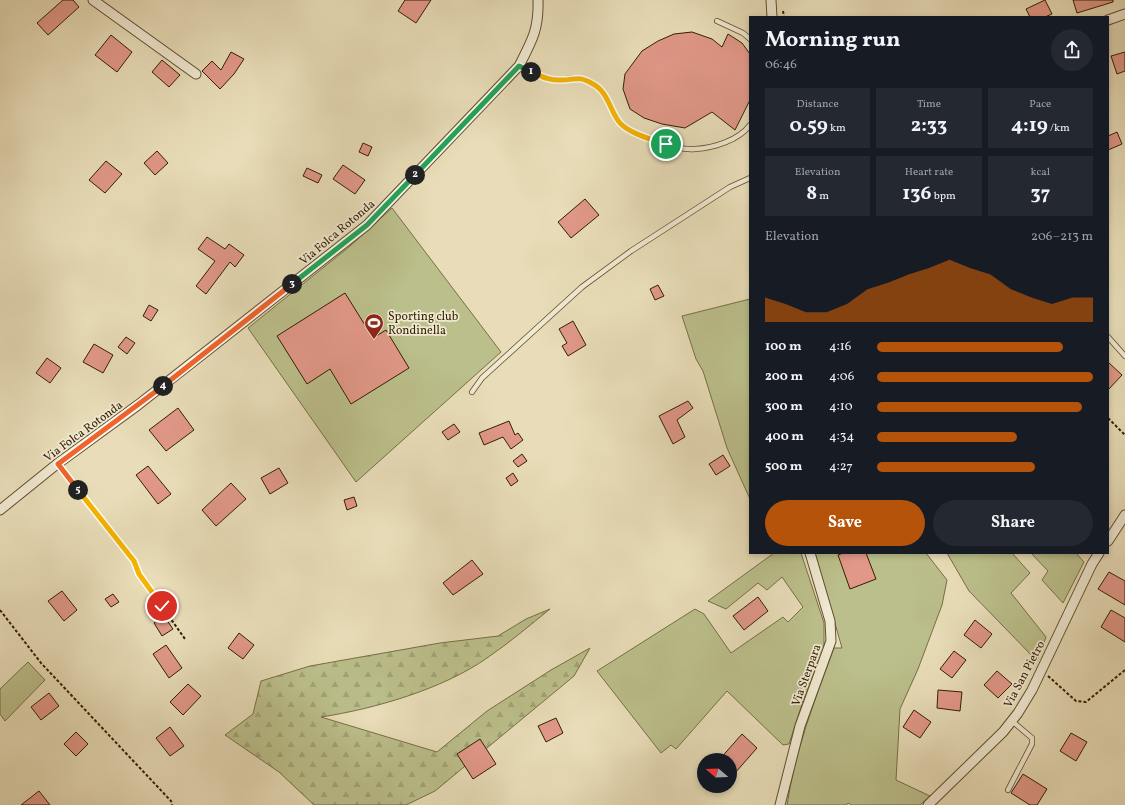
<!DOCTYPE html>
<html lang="en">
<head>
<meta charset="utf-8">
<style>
  :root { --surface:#171b24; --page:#242831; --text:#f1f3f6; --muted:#9ea1a6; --accent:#b45309 }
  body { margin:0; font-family:Vollkorn,serif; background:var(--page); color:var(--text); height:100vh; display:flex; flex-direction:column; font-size:15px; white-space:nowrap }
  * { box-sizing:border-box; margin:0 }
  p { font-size:13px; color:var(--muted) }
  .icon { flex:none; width:22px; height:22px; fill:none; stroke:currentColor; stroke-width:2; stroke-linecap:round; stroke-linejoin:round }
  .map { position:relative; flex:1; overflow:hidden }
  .side { position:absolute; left:749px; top:16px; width:360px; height:538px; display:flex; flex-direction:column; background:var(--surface); border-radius:0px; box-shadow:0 2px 6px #0003 }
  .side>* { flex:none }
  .needle { width:26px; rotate:289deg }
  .fabs { position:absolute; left:697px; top:753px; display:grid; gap:8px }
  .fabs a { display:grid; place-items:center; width:40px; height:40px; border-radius:50%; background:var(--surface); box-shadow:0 2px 6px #0003; font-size:20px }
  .pin { position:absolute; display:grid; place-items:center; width:34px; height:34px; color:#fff; margin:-17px; border:2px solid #fff; border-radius:50%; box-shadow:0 1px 4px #0007 }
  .km { position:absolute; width:20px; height:20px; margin:-10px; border-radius:50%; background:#222; color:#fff; font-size:11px; line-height:20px; text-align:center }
  .round { display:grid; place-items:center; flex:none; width:42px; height:42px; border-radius:21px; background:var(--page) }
  .head { display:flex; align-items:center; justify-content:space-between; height:68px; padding:0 16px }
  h1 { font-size:22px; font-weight:700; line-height:30px }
  .metrics { display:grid; grid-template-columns:repeat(3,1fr); gap:6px; height:68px; padding:4px 16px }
  .metrics div { display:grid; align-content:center; border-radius:0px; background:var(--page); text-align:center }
  .metrics b { font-size:20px; font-weight:700 }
  .metrics small { font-size:11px; font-weight:400 }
  .metrics p { font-size:11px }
  .chart { height:112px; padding:8px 16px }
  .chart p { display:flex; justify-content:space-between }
  .chart svg { width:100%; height:72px; margin-top:4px; fill:var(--accent); opacity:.7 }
  .button { display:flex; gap:8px; margin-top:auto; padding:8px 16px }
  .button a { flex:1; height:46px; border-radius:24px; background:var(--accent); color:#fff; font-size:16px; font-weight:700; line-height:46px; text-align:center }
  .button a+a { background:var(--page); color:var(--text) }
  ul { padding:0 16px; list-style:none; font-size:13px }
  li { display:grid; grid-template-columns:64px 48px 1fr; align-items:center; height:30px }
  li i { height:10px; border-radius:5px; background:var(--accent) }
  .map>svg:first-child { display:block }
  .grass { fill:#bbbf8b; stroke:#776e46 }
  .forest { fill:url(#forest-firs); stroke:#776e46 }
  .building { fill:#e19888; stroke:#331e00 }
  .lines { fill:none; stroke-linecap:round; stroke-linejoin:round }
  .lane-casing { stroke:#604e2e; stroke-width:6 }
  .street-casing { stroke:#604e2e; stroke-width:11 }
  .path { stroke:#331e00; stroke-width:2; stroke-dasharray:3 2; stroke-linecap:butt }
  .lane { stroke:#f0e9d1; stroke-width:4.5 }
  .street { stroke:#f0e9d1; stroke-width:9 }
  .split-1-casing { stroke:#fff; stroke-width:8 }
  .split-2-casing { stroke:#fff; stroke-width:8 }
  .split-3-casing { stroke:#fff; stroke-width:8 }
  .split-4-casing { stroke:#fff; stroke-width:8 }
  .split-5-casing { stroke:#fff; stroke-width:8 }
  .split-6-casing { stroke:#fff; stroke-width:8 }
  .split-1 { stroke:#f5b400; stroke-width:5 }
  .split-2 { stroke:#22a559; stroke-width:5 }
  .split-3 { stroke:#22a559; stroke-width:5 }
  .split-4 { stroke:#f0652b; stroke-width:5 }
  .split-5 { stroke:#f0652b; stroke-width:5 }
  .split-6 { stroke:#f5b400; stroke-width:5 }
  .labels { text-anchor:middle; stroke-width:3.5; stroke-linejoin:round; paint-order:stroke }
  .street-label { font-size:12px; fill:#331e00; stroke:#f0e9d1 }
  .poi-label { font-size:12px; fill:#331e00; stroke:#f0e9d1; text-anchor:start }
</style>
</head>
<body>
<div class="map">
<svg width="1125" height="805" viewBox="0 0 1125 805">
  <defs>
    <pattern id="forest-firs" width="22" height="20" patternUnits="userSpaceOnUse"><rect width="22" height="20" fill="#bbbf8b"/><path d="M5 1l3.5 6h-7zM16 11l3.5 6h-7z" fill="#a1a476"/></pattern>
  </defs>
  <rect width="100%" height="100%" fill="#e8ddb8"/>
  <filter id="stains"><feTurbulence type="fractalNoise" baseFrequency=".005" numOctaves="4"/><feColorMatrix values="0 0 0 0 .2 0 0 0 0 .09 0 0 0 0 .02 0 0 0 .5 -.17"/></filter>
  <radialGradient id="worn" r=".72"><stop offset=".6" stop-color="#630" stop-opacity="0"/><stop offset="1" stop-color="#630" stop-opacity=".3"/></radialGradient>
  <g class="grass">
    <path d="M392,208L501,352L356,482L248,328L349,247Z"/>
    <path d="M750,299V499L727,448L703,371L696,359L682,316Z"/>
    <path d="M774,553H801L824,623V650L803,701L789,744L783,745L727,691L676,749L671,745L661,753L597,671L695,609L704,614L731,653L783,617L788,622L803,607L782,577L767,590L758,583L726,609L708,601Z"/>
    <path d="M815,553H926L947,580L942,605L918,669L900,709L896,780L930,796L920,805H851L849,803L845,805H787C795,751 815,699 834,648H842Z"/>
    <path d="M947,553H1012L1030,573L1011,593L1046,637L1037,661L969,591Z"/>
    <path d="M1031,553H1076L1084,562L1063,603L1042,580L1048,571Z"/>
    <path d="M28,662L45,680L5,721L0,714V689Z"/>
  </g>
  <path class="forest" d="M550,609C529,626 509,643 487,658C443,689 374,709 321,717L437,752L487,711L551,670L590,648L574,676L435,791L406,805H314L279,772L225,735L253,714L261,681L310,666L440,643L498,636L526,619Z"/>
  <g class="building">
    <path d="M63,0H73L79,7L48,35L37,23Z"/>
    <path d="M405,0H431L416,23L398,11Z"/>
    <path d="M1045,0L1052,14L1045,17H1030L1026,9Z"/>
    <path d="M1073,0H1113V2L1077,13Z"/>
    <path d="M692,32L712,39L722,47L728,34L742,43L750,54V100L735,130L712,112L685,128L662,124L644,118L630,109L623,89L625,74L642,51L658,41L674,34Z"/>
    <path d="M111,35L132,52L117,72L95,55Z"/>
    <path d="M231,52L244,59L234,74L220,89L202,71L212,61L221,70Z"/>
    <path d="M1125,52V71L1117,74L1111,56Z"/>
    <path d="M162,60L180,75L169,87L152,72Z"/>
    <path d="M1117,132L1122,144L1108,150V136Z"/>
    <path d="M363,143L372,147L368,156L359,152Z"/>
    <path d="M157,151L168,163L155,175L144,163Z"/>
    <path d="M106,161L122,174L105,193L89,180Z"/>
    <path d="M343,165L365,180L355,194L333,179Z"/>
    <path d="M307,168L322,175L318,183L303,176Z"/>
    <path d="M585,199L599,215L571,238L558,222Z"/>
    <path d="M207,237L225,249L229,244L244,255L235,267L230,262L206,294L196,286L215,261L198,249Z"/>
    <path d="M658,285L664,296L655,300L650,289Z"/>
    <path d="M345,293L373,338L386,330L409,368L351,404L330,369L307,384L277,336Z"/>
    <path d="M149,305L158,310L151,321L143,316Z"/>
    <path d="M573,321L586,345L568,356L562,346L567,343L559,329Z"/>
    <path d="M126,337L135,343L127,354L118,347Z"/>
    <path d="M94,344L113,355L103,373L83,362Z"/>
    <path d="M47,358L61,368L50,383L36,373Z"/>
    <path d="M1108,362L1122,375L1108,390Z"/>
    <path d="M688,401L693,408L677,420L685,437L673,444L659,416Z"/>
    <path d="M178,408L194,430L166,451L149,430Z"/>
    <path d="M509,421L515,435L518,433L523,440L511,449L503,437L484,445L479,433Z"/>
    <path d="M454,424L460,432L448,440L442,432Z"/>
    <path d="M522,454L527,461L518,467L513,461Z"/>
    <path d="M723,455L730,466L716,475L709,464Z"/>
    <path d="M148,466L171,494L158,504L136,475Z"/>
    <path d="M279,468L288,483L270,494L261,478Z"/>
    <path d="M513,473L518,481L511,486L506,478Z"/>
    <path d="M231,483L246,499L216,526L202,510Z"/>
    <path d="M354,497L357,506L347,510L344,500Z"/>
    <path d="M843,553H866L876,579L850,589L838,555Z"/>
    <path d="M472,560L483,574L453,595L443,583Z"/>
    <path d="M1109,572L1125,581V605L1098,589Z"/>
    <path d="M62,591L77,610L64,621L48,601Z"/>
    <path d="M113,594L119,602L111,607L105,599Z"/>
    <path d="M758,597L768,611L744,630L733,616Z"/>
    <path d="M1111,610L1125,618V642L1101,627Z"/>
    <path d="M164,616L173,629L162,636L154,623Z"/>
    <path d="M975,620L992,634L981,648L964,635Z"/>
    <path d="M239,633L254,645L243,659L228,648Z"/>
    <path d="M166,645L182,668L169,678L153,654Z"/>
    <path d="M954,651L966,660L952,678L940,669Z"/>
    <path d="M997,671L1012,684L998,698L984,685Z"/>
    <path d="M188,684L201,696L183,715L170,702Z"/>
    <path d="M938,690L962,692L960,711L937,708Z"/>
    <path d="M49,693L59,706L41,720L31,707Z"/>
    <path d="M914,710L931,722L920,738L903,727Z"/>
    <path d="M556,718L563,733L546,742L538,726Z"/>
    <path d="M170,727L184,746L170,756L156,738Z"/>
    <path d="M76,732L88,744L76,756L64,744Z"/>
    <path d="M1071,733L1087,742L1076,761L1060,751Z"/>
    <path d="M742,734L757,748L735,773L730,769V760H719Z"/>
    <path d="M480,739L496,764L473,779L457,754Z"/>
    <path d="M1023,774L1047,789L1037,805H1030L1011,793Z"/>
    <path d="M39,791L50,805H21Z"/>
  </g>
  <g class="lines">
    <defs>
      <g id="lane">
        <path d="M717,21L743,33L750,39"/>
        <path d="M519,66C528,70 537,76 547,78C566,83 575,72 594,84C608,93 612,116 621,124C632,135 679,151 695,149C714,148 739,140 750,125"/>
        <path d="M1108,337L1125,356"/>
        <path d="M472,392L482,378L582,287L631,251L730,187L750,178"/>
        <path d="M1008,790L1032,744V738L1012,721"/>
      </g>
      <g id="street">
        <path d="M93,0L196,74"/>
        <path d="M771,0L772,17"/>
        <path d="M1108,20L1125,14"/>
        <path d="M0,510L57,464L138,405L367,225L519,66C532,41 539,29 538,0"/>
        <path d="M1108,541L1125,515"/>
        <path d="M780,805L800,726L831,641L830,621L810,553"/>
        <path d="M928,805L1003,732L1018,713L1032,690L1092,564L1099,553"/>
      </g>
    </defs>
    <use href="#lane" class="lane-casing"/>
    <use href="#street" class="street-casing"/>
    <g class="path">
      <path d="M783,11L784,17"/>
      <path d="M1108,418L1125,435"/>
      <path d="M63,471L134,561L139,574L185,639"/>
      <path d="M0,610L41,663L171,801L172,805"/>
      <path d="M1048,676L1076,701L1086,702L1125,670"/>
    </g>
    <use href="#lane" class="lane"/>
    <use href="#street" class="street"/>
  </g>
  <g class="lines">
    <defs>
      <path id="split-1" d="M531,72C541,76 550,81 561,80C577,80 577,75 593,84C609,92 611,115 621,124C631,134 653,140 666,144"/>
      <path id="split-2" d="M415,175L519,66L531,72"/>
      <path id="split-3" d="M292,284L367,225L415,175"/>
      <path id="split-4" d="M163,386L292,284"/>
      <path id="split-5" d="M78,490L58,464L163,386"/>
      <path id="split-6" d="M78,490L134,561L139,574L162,606"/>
    </defs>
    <use href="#split-1" class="split-1-casing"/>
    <use href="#split-2" class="split-2-casing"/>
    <use href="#split-3" class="split-3-casing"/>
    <use href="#split-4" class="split-4-casing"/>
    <use href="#split-5" class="split-5-casing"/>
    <use href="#split-6" class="split-6-casing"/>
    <use href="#split-1" class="split-1"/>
    <use href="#split-2" class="split-2"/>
    <use href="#split-3" class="split-3"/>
    <use href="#split-4" class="split-4"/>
    <use href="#split-5" class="split-5"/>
    <use href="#split-6" class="split-6"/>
  </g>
  <defs>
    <symbol id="stadium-pin" viewBox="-11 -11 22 30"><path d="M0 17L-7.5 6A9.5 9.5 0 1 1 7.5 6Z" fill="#8f2418" stroke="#f0e9d1"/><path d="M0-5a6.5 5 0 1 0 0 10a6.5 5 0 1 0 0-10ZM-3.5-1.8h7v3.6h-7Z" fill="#fff"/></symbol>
  </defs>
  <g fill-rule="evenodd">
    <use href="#stadium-pin" x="363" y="312" width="22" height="30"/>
  </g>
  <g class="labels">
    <g class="street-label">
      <text transform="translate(337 232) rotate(-40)" y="4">Via Folca Rotonda</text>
      <text transform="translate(83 431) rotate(-36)" y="4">Via Folca Rotonda</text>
      <text transform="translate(1024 674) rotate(-62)" y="4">Via San Pietro</text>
      <text transform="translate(806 675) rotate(-70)" y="4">Via Sterpara</text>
    </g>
    <g class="poi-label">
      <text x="388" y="320">Sporting club<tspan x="388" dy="14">Rondinella</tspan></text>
    </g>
  </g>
  <rect width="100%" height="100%" filter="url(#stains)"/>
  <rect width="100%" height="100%" fill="url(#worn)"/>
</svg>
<div class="fabs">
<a><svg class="needle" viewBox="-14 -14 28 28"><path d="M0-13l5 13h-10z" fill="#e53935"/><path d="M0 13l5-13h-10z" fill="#9ea1a6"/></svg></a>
</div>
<div class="pin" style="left:666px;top:144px;background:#1e9e55"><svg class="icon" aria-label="arrive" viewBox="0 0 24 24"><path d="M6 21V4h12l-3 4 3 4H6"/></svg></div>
<div class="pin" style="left:162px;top:606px;background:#d93025"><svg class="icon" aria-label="check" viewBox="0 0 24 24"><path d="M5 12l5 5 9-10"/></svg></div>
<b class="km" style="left:531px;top:72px">1</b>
<b class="km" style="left:415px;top:175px">2</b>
<b class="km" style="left:292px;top:284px">3</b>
<b class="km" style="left:163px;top:386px">4</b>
<b class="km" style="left:78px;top:490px">5</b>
<section class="side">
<div class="head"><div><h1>Morning run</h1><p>06:46</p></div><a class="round"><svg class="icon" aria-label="share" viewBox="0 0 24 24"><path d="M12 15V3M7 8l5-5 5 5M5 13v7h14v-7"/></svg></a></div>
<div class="metrics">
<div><p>Distance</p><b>0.59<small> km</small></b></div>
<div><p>Time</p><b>2:33</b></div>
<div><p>Pace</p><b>4:19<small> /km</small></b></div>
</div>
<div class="metrics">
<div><p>Elevation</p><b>8<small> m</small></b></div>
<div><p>Heart rate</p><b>136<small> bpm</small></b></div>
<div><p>kcal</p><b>37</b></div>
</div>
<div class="chart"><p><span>Elevation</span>206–213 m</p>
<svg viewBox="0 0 160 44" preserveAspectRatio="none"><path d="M0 44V29L10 33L20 38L30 38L40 33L50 24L60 20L70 15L80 11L90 6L100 11L110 15L120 24L130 29L140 33L150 29L160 29V44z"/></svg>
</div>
<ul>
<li><b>100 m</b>4:16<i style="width:86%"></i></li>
<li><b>200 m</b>4:06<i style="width:100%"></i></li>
<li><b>300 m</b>4:10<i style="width:95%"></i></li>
<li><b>400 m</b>4:34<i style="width:65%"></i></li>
<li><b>500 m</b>4:27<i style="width:73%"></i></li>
</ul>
<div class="button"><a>Save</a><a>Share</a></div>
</section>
</div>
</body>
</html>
